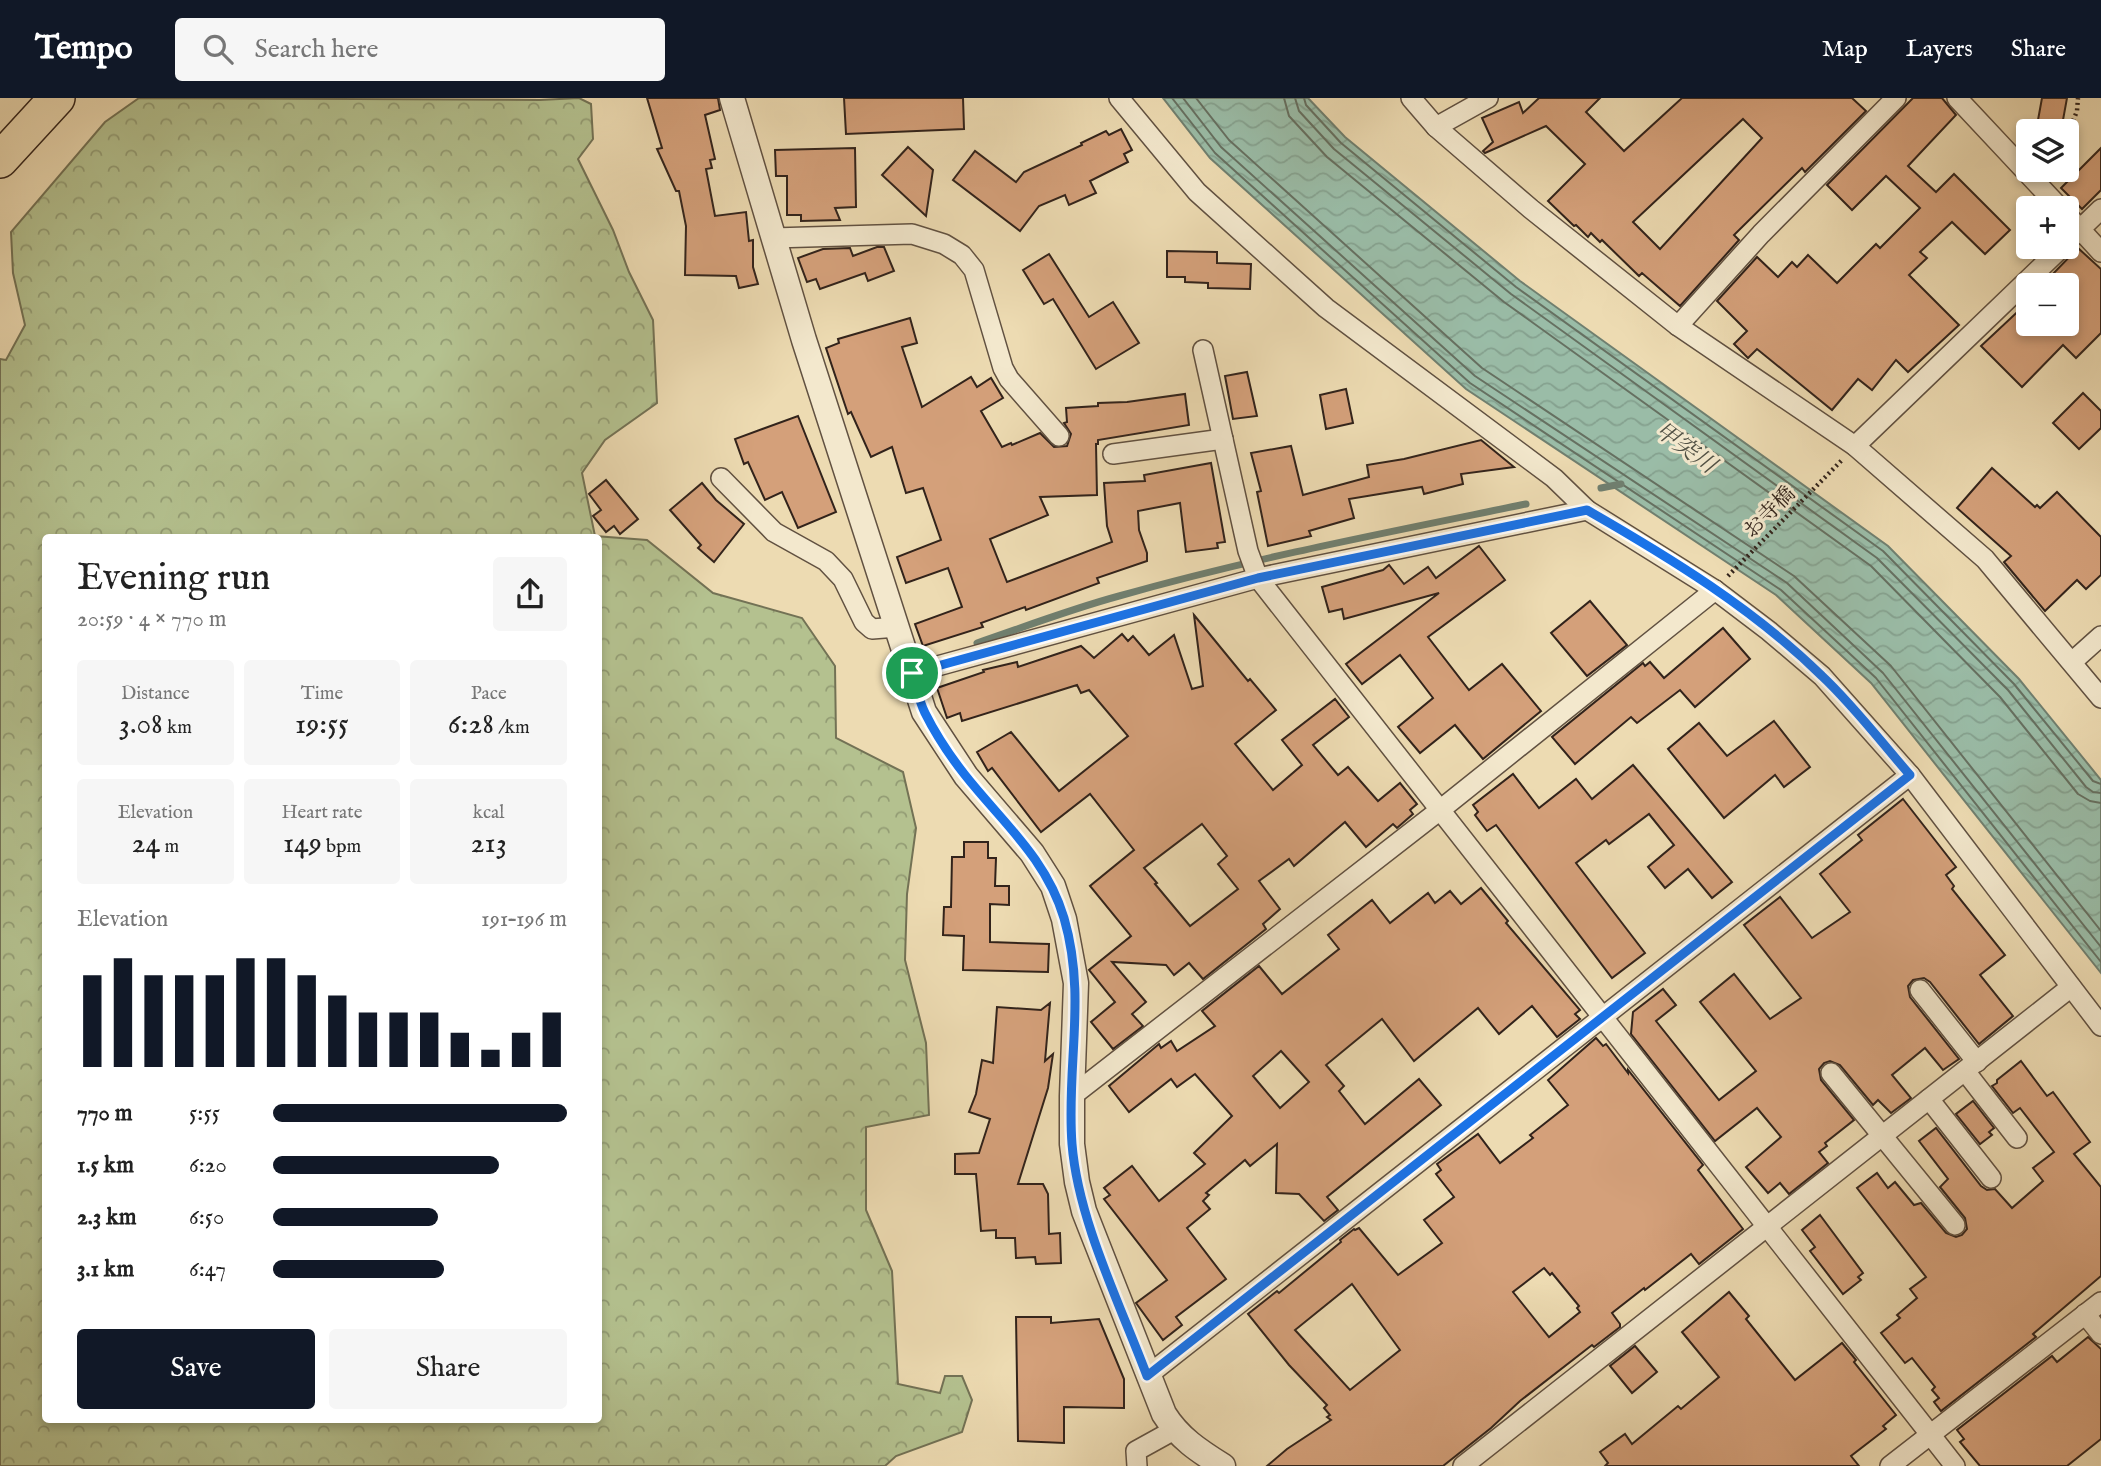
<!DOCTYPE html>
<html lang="en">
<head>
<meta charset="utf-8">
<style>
  :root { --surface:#fff; --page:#f6f6f6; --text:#222; --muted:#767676; --accent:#111827 }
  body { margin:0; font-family:"IM FELL English","Noto Serif JP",serif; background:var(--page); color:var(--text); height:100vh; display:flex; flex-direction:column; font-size:26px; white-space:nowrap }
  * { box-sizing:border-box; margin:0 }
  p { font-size:23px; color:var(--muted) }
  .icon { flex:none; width:38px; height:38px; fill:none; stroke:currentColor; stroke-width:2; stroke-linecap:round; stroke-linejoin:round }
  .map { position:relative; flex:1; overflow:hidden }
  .drawer { position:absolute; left:42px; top:436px; width:560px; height:889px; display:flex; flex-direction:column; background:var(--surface); border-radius:7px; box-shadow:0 4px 10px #0003 }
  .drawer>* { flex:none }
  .controls { position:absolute; left:2016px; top:21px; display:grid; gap:14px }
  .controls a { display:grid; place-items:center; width:63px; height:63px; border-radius:7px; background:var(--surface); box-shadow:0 4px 10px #0003; font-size:35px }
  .pin { position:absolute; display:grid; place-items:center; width:60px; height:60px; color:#fff; margin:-30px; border:4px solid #fff; border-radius:50%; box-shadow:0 2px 7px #0007 }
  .round { display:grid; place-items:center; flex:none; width:74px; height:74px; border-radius:7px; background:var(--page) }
  .head { display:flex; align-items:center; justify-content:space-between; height:119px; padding:0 35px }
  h1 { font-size:38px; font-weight:600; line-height:52px }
  .figures { display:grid; grid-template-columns:repeat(3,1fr); gap:10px; height:119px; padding:7px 35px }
  .figures div { display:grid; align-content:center; border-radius:7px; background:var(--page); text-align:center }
  .figures b { font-size:30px; font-weight:600 }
  .figures small { font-size:19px; font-weight:400 }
  .figures p { font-size:19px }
  .chart { height:196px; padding:14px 35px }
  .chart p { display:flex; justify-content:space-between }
  .chart svg { width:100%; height:126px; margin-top:7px; stroke:var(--accent); stroke-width:6 }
  .action { display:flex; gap:14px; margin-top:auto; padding:14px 35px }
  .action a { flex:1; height:80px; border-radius:7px; background:var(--accent); color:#fff; font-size:28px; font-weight:600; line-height:80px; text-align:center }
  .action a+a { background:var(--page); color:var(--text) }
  ul { padding:0 35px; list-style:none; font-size:23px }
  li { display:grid; grid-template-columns:112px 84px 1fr; align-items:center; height:52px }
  li i { height:18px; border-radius:9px; background:var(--accent) }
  header { display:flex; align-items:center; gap:42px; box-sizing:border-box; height:98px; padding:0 35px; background:var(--accent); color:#fff }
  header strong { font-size:33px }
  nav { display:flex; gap:38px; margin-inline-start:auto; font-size:24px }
  .search { width:490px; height:63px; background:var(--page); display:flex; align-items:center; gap:18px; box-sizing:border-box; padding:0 24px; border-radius:7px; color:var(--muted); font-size:26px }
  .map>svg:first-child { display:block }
  .forest { fill:url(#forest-crowns); stroke:#737255; stroke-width:2; fill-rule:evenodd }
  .water { fill:url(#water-waves); stroke:#707f6f; stroke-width:2 }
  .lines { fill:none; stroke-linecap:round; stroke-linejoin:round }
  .shore { stroke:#667061; stroke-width:2 }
  .stream { stroke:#707f6f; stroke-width:7 }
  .building { fill:#d4a07a; stroke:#32231b; stroke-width:2; fill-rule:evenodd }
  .minor-casing { stroke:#615141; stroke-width:22 }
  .tertiary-casing { stroke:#615141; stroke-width:27 }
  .motorway-casing { stroke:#32231b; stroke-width:38 }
  .path { stroke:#32231b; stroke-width:4.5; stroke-dasharray:2 3.5; stroke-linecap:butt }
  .minor { stroke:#f3e8cd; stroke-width:19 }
  .tertiary { stroke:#f3e8cd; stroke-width:24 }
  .motorway { stroke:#eddbb2; stroke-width:35 }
  .route-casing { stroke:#fff; stroke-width:14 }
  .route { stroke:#1a73e8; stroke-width:9 }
  .labels { text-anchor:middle; stroke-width:6; stroke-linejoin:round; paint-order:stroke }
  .street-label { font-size:21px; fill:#32231b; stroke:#f3e8cd }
  .water-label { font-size:23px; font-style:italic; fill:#515145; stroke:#f3e8cd }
</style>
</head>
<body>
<header>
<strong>Tempo</strong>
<div class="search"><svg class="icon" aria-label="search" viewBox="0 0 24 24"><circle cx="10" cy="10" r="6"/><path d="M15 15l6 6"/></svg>Search here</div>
<nav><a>Map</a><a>Layers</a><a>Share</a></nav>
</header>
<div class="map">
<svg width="2101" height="1368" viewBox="0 0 2101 1368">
  <defs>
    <pattern id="forest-crowns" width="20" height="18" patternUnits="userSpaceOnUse" patternTransform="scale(1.75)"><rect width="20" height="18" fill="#b4c18f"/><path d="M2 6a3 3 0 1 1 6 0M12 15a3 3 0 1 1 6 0" fill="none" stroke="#939c74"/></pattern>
    <pattern id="water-waves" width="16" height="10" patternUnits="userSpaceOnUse" patternTransform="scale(1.75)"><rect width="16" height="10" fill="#9abca7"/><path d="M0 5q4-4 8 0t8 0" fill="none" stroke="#85a18f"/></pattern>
  </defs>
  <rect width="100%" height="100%" fill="#eddbb2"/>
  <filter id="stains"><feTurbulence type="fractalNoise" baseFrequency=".00286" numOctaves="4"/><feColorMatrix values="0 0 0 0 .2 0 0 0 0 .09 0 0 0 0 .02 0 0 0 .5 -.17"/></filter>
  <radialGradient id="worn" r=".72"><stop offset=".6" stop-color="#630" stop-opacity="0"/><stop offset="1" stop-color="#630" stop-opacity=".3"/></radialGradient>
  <path class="forest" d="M139,0L540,2L579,0L591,6L593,41L578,61L613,132L629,174L653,222L657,305L605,342L582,375L595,438L647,442L713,495L802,520L835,568L836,640L903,674L916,730L907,796L905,862L926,945L929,1017L866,1029V1112L892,1173L898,1286L940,1295L945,1278H962L972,1302L962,1334L896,1358L885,1368H0V261L6,262L25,227L13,175L11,134L105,24ZM46,439H598V1321H46Z"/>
  <path class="water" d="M1163,0H1308L1345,39L1520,183L1888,448L2019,581L2101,682V875L1871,585L1776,497L1466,291L1210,60Z"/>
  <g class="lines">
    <g class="shore">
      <path d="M1172,0L1215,55L1470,285L1781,492L1876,580L2101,864"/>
      <path d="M1183,0L1221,49L1475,278L1787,485L1883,575L2101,849"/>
      <path d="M1196,0L1229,42L1482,270L1794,478L1891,568L2101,833"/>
      <path d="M1284,0L1289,18L1327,59L1504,204L1871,468L2000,599L2078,696L2090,703L2101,705"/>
      <path d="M1295,0L1299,13L1334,51L1511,196L1877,460L2008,592L2086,689L2093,694L2101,695"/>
      <path d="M1304,0L1306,7L1341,45L1516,189L1883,453L2014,586L2093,683L2101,686"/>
    </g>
    <g class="stream">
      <path d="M1601,390L1621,386"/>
      <path d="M977,545C1024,529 1071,511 1119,498C1253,460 1389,434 1526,406"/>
    </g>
  </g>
  <g class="building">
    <path d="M647,0H718L720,12L705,17L715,61L710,62L712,70L706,71L715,118L746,114L749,143L753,142V169L758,186L739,190L736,178L685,177L686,128L679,93H676L657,51L662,50Z"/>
    <path d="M844,0H963L964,31L846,36Z"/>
    <path d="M1539,0H1600L1586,14L1624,53L1682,0H1852L1866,13L1805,74L1802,70L1734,137L1739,142L1680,208L1642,175L1639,178L1602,142L1600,144L1591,135L1588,139L1576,127L1574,128L1548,103L1585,66L1546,28L1485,55L1483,53L1493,44L1482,20L1519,4L1523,15ZM1743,21L1762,40L1660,151L1633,124Z"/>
    <path d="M1913,0H1942L1956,17L1908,68L1936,94L1954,76L2010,132L1985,156L1952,124L1920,154L1927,160L1909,177L1959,227L1908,274L1896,262L1872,292L1858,281L1832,312L1757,251L1748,260L1734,246L1747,233L1717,203L1757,159L1778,179L1792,164L1797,169L1808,157L1837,185L1876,146L1880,150L1920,110L1886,78L1852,112L1827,87Z"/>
    <path d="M2042,0H2067L2061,33H2036Z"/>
    <path d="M1121,31L1132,52L1124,56L1128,64L1090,83L1096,95L1069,107L1065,97L1039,108L1020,133L953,82L975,53L1016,84L1024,74L1082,47L1081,45L1106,33L1109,37Z"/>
    <path d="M908,49L933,72L926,118L882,77Z"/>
    <path d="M855,50L856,109L835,110L840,122L801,123V117H787V78H776L775,52Z"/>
    <path d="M2101,50V92L2082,111L2061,90Z"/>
    <path d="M877,149H884L894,173L868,183L865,175L820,191L816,181L807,184L798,160L823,151L850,150L853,158Z"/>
    <path d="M2078,150L2101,171V235L2076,260L2063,247L2022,289L1981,248L2028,204V226H2067V187H2056L2049,180Z"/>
    <path d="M1167,153L1217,154V165L1251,166L1250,191L1208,190V185L1185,184V179H1167Z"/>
    <path d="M1049,156L1089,219L1113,204L1139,245L1096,271L1053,201L1044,206L1023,172Z"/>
    <path d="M910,220L917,245L902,249L922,309L971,279L977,289L991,280L1003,300L981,313L1002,349L1011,345L1012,347L1040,335L1054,349L1067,348L1071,336L1064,325L1067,324L1066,310L1098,308V305L1127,304L1185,296L1189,327L1098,342V346H1096L1097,397L1040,399L1048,417L990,441L1007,484L1112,444L1107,428L1104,385L1145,383L1144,377L1211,365L1225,444L1217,445L1218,450L1186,454L1180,405L1138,413L1139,432L1147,455V463L1097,480L1099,485L1026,512L1025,509L981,525L983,529L923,548L915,526L962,509L948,470L906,485L897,459L941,442L923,390L906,395L892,349L871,359L851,314L848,316L826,250L839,245L838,241Z"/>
    <path d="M1247,274L1257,318L1233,321L1225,278Z"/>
    <path d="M1346,291L1353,325L1326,331L1320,297Z"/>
    <path d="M2083,295L2101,313V330L2079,351L2053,325Z"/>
    <path d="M798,318L836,414L798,430L782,394L765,402L748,364L744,366L735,341Z"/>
    <path d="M1481,342L1514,369L1461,376L1463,386L1424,396L1422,389L1349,401L1354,420L1309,433L1311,438L1268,448L1257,394L1261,393L1251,355L1291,348L1303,397L1369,379L1367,367L1404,361Z"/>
    <path d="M1992,370L2035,409L2037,407L2040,410L2057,394L2101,439V477L2086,491L2077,482L2045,513L2004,464L2011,458L1957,410Z"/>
    <path d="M606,382L638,421L620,436L614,428L606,434L593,418L601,412L589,396Z"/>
    <path d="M702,385L716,402L744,426L714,464L698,450L701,447L670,412Z"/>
    <path d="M1479,448L1505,482L1428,539L1469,592L1502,566L1541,613L1483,661L1455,627L1420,655L1398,629L1433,600L1400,557L1362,586L1346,566L1439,495L1344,521L1342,511L1329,514L1322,489L1383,472L1389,467L1404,486L1428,469L1436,480Z"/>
    <path d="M1590,503L1627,547L1587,578L1551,535Z"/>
    <path d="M1194,517L1248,583L1250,581L1276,612L1235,646L1273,692L1302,667L1282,642L1335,601L1349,619L1313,647L1338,677L1348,669L1378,703L1400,685L1417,706L1410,712L1413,716L1397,730L1393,726L1366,749L1345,724L1294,768L1289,761L1259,783L1280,811L1263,826L1266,831L1203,881L1189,865L1174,877L1166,867L1112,864L1146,904L1132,916L1143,928L1113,951L1091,924L1115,904L1089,872L1131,838L1090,788L1134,752L1090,696L1041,734L992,670L988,673L977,654L1011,634L1059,693L1128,638L1089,592L1081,595L1077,587L962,623L960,615L947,620L937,590L984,574L983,572L1017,564L1018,569L1081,548L1094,560L1122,536L1128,543L1133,538L1149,557L1174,537L1192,591L1203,588ZM1202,726L1227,758L1218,766L1238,791L1190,828L1155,786L1157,785L1144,770Z"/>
    <path d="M1723,530L1750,561L1695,609L1680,592L1637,625L1631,619L1575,666L1552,639L1643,565L1645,568L1650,564L1664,580Z"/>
    <path d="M1774,623L1810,669L1784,689L1775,677L1724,720L1668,651L1699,625L1727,658Z"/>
    <path d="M1633,667L1732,784L1712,800L1688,771L1665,790L1648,769L1674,747L1649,716L1609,746L1606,742L1576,765L1645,855L1612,880L1496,727L1487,733L1475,717L1478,714L1473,707L1513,676L1539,710L1576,681L1592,701Z"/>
    <path d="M1903,701L1956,769L1946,777L1954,788L1952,791L2005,857L1980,877L2013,918L1979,946L1930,884L1924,880L1913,882L1908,888L1910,899L1959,961L1943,972L1925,950L1892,977L1911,1000L1891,1015L1878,1002L1873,1007L1840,967L1830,963L1824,965L1819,971L1821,982L1854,1022L1825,1045L1827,1048L1819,1054L1828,1065L1789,1096L1780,1085L1768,1095L1746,1069L1781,1039L1757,1010L1715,1043L1631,936L1633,914L1663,891L1676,907L1656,923L1719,1002L1756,973L1700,904L1734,876L1770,921L1801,900L1744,827L1780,799L1812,840L1850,814L1820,776L1862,742L1858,737Z"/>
    <path d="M964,744H988V760H996L995,788H1009V807L990,806V844L1049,846L1048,874L963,872L964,838L943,837L944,809H951L952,759H964Z"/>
    <path d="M1481,790L1508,823L1506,825L1580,912L1575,916L1580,921L1557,939L1532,908L1499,936L1478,910L1414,963L1382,921L1326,967L1344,988L1339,993L1365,1026L1419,981L1441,1007L1327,1099L1338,1112L1324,1123L1299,1096L1276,1095L1277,1046L1250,1068L1245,1062L1206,1095L1209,1097L1203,1103L1210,1111L1187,1130L1226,1181L1176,1219L1182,1227L1163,1242L1136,1205L1167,1182L1104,1101L1110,1097L1104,1090L1132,1068L1159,1103L1205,1066L1194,1055L1232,1018L1195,976L1177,989L1171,981L1129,1014L1109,988L1159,946L1161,950L1171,943L1177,953L1215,928L1202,913L1259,868L1282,896L1339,851L1328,837L1372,802L1390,825L1428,795L1435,805L1450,793L1461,806ZM1281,953L1309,984L1280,1010L1253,978Z"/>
    <path d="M1050,905L1045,963L1053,956L1048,990L1018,1086H1043L1048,1096L1049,1136L1060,1135L1061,1165L1036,1166L1035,1159L1016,1160L1015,1140H996V1132L981,1133L976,1076H955V1056L979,1055L990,1021L969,1014L976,996L982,962L993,965L997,909L1041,912Z"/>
    <path d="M1596,940L1603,948L1606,946L1628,975V972L1703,1067L1698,1072L1743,1131L1699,1166L1691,1156L1645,1192L1644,1190L1612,1215L1620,1226V1229L1594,1249L1592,1247L1520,1303L1491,1330L1443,1368H1267L1287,1351L1331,1322L1327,1319L1330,1317L1324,1310L1327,1307L1289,1267L1248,1216L1277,1193L1279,1195L1341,1144L1340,1142L1354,1131L1355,1132L1359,1130L1398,1177L1442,1145L1424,1122L1454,1099L1436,1076L1441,1072L1437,1066L1478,1036L1500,1065L1533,1040L1530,1037L1568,1007L1548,982ZM1544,1170L1550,1177L1552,1175L1579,1208L1577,1210L1580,1214L1549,1239L1513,1194ZM1352,1186L1400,1252L1350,1292L1295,1232Z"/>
    <path d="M2021,963L2047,998L2053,994L2090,1044L2074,1056L2101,1089V1178L2033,1236L2036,1239L1941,1313L1934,1304L1939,1300L1932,1292L1935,1289L1912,1260L1905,1265L1881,1235L1900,1220L1897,1217L1917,1200L1910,1191L1926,1179L1857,1090L1877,1075L1888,1090L1895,1084L1914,1107L1921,1105L1946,1135L1956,1139L1962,1137L1967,1131L1965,1120L1940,1089L1948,1081L1919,1043L1936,1030L1981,1088L1987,1092L1995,1091L2012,1110L2043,1083L2033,1070L2054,1054L2020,1010L2013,1015L1992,988L1997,985V982Z"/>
    <path d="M1973,1003L1994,1030L1989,1034L1992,1037L1980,1046L1956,1016Z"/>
    <path d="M1820,1117L1863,1175L1858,1179L1861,1182L1843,1196L1810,1153L1815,1149L1802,1132Z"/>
    <path d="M1729,1194L1749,1218L1746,1221L1795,1282L1842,1245L1856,1262L1854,1264L1896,1317L1883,1328L1886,1331L1851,1358L1859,1368H1605L1608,1365L1600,1354L1625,1336L1632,1346L1678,1308L1681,1311L1719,1279L1682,1234Z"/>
    <path d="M1016,1219H1051V1225L1099,1221L1124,1281V1310L1064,1309V1345L1018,1343Z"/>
    <path d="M2088,1239L2101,1251V1341L2067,1368H1980L1960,1344L1964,1341L1957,1332L2052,1258L2057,1264Z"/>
    <path d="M1635,1248L1657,1274L1632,1295L1610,1268Z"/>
  </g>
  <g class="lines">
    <defs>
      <g id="minor">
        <path d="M1119,0L1197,94L1326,210L1554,380L1587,412L1715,492L1769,533L1822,578L1910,677L2101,928"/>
        <path d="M1411,0L1436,29L1531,111L1678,228L1855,348L1985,461L2101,600"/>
        <path d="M1957,0L2060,110"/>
        <path d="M1436,29L1488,0"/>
        <path d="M2067,117L2101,154"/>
        <path d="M2072,139L2101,111"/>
        <path d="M773,140L912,136L944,146L962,157L974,172L1003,270L1009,281L1059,338"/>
        <path d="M1678,228L1761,136L1896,0"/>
        <path d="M1203,252L1248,453L1258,480L1955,1368"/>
        <path d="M1855,348L2062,149"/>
        <path d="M1113,356L1223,341"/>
        <path d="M721,380L774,434L826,463L843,481L864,524L872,531L897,529"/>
        <path d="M2072,564L2101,538"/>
        <path d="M912,575L1258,480L1587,412"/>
        <path d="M1920,892L1977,964"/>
        <path d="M1965,973L2017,1040"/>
        <path d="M1831,975L1955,1127"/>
        <path d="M1072,998L1440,712L1715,492"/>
        <path d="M1929,1001L1991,1080"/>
        <path d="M2085,1216L2101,1236"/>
        <path d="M1147,1278L1910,677"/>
        <path d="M1137,1368L1136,1353L1174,1332"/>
        <path d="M1463,1368L2071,889"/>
        <path d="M1890,1368L2101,1204"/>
      </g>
      <path id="tertiary" d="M732,0L804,242L924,614L966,678L1032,755L1053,788L1064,821L1076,885L1072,998V1046L1077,1084L1084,1113L1164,1316C1179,1340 1199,1353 1223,1368"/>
      <path id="motorway" d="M0,62L57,0"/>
    </defs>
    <use href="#minor" class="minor-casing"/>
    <use href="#tertiary" class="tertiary-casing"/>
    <use href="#motorway" class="motorway-casing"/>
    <g class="path">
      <path d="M2067,38L2077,13L2078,0"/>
      <path d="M1728,478L1842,362"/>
    </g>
    <use href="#minor" class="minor"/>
    <use href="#tertiary" class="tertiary"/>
    <use href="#motorway" class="motorway"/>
  </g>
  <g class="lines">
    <defs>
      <path id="route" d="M1587,412C1669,459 1754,511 1822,578C1854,608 1881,644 1910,677L1147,1278C1120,1206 1078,1122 1072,1046C1066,967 1087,899 1064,820C1046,760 1003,725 965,677C950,658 936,637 925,615C919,603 916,588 912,575L1258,480Z"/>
    </defs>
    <use href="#route" class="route-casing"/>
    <use href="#route" class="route"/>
  </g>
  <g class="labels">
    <g class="street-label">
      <text transform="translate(1769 414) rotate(-45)" y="7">お寺橋</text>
    </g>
    <g class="water-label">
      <text transform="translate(1686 349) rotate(36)" y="8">甲突川</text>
    </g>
  </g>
  <rect width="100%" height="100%" filter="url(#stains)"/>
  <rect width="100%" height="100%" fill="url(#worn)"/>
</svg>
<div class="controls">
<a><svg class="icon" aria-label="layers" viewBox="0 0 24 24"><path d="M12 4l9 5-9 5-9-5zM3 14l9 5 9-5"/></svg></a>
<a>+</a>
<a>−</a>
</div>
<div class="pin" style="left:912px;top:575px;background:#1e9e55"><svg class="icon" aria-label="arrive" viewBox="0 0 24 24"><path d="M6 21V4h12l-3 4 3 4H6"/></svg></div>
<section class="drawer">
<div class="head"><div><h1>Evening run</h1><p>20:59 · 4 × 770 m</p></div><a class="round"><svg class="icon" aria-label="share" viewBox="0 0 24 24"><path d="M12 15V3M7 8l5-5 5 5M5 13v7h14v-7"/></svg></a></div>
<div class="figures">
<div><p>Distance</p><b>3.08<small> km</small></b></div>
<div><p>Time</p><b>19:55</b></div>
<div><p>Pace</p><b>6:28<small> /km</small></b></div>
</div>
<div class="figures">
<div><p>Elevation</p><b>24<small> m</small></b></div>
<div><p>Heart rate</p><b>149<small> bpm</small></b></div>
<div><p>kcal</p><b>213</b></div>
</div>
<div class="chart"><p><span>Elevation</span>191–196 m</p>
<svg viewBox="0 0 160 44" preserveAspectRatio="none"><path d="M5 44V12M15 44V6M25 44V12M35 44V12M45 44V12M55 44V6M65 44V6M75 44V12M85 44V19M95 44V25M105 44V25M115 44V25M125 44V32M135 44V38M145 44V32M155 44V25"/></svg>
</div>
<ul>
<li><b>770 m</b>5:55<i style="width:100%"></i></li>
<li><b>1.5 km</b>6:20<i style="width:77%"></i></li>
<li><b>2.3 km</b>6:50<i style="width:56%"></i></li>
<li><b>3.1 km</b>6:47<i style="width:58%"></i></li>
</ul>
<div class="action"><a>Save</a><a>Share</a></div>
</section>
</div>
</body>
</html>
